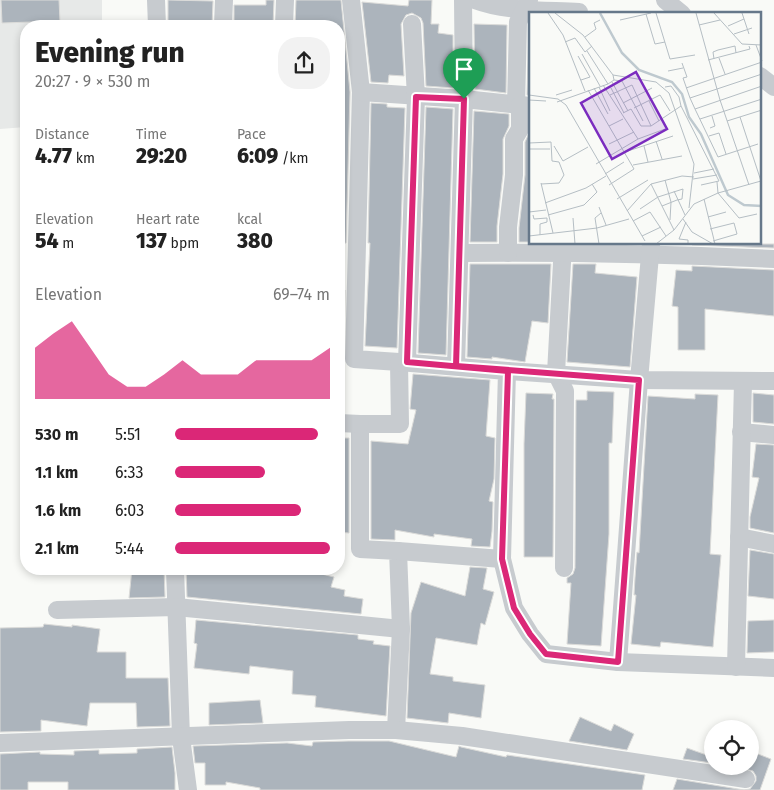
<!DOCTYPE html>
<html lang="en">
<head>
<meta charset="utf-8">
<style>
  :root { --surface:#fff; --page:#f2f2f2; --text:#222; --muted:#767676; --accent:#db2777 }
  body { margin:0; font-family:"Fira Sans",sans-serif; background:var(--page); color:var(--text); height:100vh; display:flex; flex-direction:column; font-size:19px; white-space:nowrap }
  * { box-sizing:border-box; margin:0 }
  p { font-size:16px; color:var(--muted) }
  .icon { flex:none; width:28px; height:28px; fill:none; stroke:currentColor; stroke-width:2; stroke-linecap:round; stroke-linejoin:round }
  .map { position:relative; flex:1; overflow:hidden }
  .sheet { position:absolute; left:20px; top:20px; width:325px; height:555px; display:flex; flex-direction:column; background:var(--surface); border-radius:20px; box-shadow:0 2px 8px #0003 }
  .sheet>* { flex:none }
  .tools { position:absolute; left:704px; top:720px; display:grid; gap:10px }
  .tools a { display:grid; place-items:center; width:55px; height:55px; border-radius:50%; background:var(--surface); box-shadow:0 2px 8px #0003; font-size:25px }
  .pin { position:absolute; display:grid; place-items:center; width:42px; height:42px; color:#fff; margin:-51px -21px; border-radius:50% 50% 50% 0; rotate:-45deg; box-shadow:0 0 5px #0007 }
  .pin .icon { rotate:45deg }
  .round { display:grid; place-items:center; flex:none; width:52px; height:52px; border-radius:20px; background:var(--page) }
  .head { display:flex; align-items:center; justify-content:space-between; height:85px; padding:0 15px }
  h1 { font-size:28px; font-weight:800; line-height:38px }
  .stats { display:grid; grid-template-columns:repeat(3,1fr); gap:8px; height:85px; padding:5px 15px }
  .stats div { display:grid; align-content:center }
  .stats b { font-size:21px; font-weight:800 }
  .stats small { font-size:14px; font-weight:400 }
  .stats p { font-size:14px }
  .chart { height:140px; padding:10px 15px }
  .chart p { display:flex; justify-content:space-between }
  .chart svg { width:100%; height:90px; margin-top:5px; fill:var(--accent); opacity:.7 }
  ul { padding:0 15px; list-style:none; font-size:16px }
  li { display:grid; grid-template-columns:80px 60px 1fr; align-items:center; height:38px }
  li i { height:12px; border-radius:6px; background:var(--accent) }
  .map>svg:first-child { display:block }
  .built { fill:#e7e9e8 }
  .building { fill:#acb4bc; stroke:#dbdbd9 }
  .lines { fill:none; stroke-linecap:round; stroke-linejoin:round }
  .minor { stroke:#c7cbcf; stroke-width:18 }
  .route-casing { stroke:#fff; stroke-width:10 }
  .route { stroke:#db2777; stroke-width:6 }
  .inset-river { fill:none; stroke:#bec9cf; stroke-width:2.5 }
  .inset-road { fill:none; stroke:#b5bec4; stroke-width:1 }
  .view { fill:#7b2cbf; fill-opacity:0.15; stroke:#7b2cbf; stroke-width:2.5 }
  .inset-edge { fill:none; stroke:#66788a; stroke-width:2.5 }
</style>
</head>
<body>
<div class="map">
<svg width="774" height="790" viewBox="0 0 774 790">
  <rect width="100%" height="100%" fill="#f9faf7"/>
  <path class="built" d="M0,0H102V26H26V127L0,129Z"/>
  <g class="building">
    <path d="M1,0H59L60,21L2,23Z"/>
    <path d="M168,0L213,1L212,26H170V21H168Z"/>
    <path d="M266,0H274L273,26H234V5H266Z"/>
    <path d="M296,0H341L350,92L346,243L339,244V134H342L341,92H339V26H295Z"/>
    <path d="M409,0H432L431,24H439L438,33L453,35V88L426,86L423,23L421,18L412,13L406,15L401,24L404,76L389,75L388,83L371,82L362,2L408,6Z"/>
    <path d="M474,24L507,25L506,93L475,89Z"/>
    <path d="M529,27H530V95H527Z"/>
    <path d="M371,103L387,104V107L405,108L397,348L365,346L370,243H368Z"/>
    <path d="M426,107L453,109L446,355L418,353Z"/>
    <path d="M474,111L509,114V126L503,139V174L497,226V242H470Z"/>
    <path d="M530,131V242H519V228L525,175V142Z"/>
    <path d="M692,244H774V248L692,245Z"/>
    <path d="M470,264H551L548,323L532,321L525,362L492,357V359L467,357Z"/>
    <path d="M573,264H596L595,273L637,277L630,367L567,362Z"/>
    <path d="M692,266L774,270V316L705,309V350H678V307L672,306L676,270L692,271Z"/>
    <path d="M345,290L344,345H339V291Z"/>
    <path d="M413,374L490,380L486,436L495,438L494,479L489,501L493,502L492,531L490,547L471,546L472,539L434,534V537L395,530V540L371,539V441L408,444L416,410L410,409Z"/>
    <path d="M587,391L614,392L612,443H609V534L601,646L567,644L571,583H567V578L573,574L575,568L576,400H587Z"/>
    <path d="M526,393L553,394L552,399H554L553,557H524V444Z"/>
    <path d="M753,393L774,395V424L753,422Z"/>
    <path d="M695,394L718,395L710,554L721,555L713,647L661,642L660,647L631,644L636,595H634L635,578L637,552L639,553L648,396L695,399Z"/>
    <path d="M339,438H349V533L339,532Z"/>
    <path d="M756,444L774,445V533L750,528V517L759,478L752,477Z"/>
    <path d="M750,550L774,554V599L748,596Z"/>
    <path d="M470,567L487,568L483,589L494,592L485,625L481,623L477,645L436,638L430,674L453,677V681L485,685L481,718L449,713L448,723L407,718L411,613L421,582L465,596Z"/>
    <path d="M132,569H164L165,597L129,598Z"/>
    <path d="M186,569H301L334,577L331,587L345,590L344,596L363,599L361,614L187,597Z"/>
    <path d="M196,620L358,635V639L374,641L373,644L390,646L386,716L315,707L316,696L292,694L293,671L250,666L249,674L194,668L197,644L194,643Z"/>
    <path d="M774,620V652L747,653L748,621Z"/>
    <path d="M44,624L72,627V625L100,629L97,652H126V678H168L170,726L137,727L136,703H90L87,726L41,720V731L0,732V628L43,627Z"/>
    <path d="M260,700L263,723L209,725V703Z"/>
    <path d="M580,717L611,731L614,724L634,734L627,750L569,741Z"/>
    <path d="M349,741H389L456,757L459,746L461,747L506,757L507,755L645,775L642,790H260V788L226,782V785H205V763H195L193,746L287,743L312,746L313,742Z"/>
    <path d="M172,747L175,773V790H68V782H28V790H0V754L40,752V754L74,755V751L99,750V754L137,753V749Z"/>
    <path d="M687,748L712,757V763L683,759Z"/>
    <path d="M750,751L771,759L760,790H673L677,779L744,790L750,789L756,781V776L753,771L733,766H750Z"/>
  </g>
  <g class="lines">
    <g class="minor">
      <path d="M156,0L157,26"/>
      <path d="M351,0L361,92L354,359L399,362L400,424H360V549L398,551L401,629L396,730"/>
      <path d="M475,0C507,12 545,10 579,12"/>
      <path d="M665,0L682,14"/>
      <path d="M223,26L224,0"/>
      <path d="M284,26L285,0"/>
      <path d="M760,76L774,87"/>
      <path d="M361,92L464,99L530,106"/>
      <path d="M516,105L518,22L529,0"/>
      <path d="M563,244L556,373L565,391L564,568"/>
      <path d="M460,253C565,252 669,254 774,259"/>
      <path d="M508,253V227L514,175V139L520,129V105"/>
      <path d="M399,362L507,371L502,559L514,608L530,634L546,654L618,662L639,380L651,244"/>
      <path d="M407,362L416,97L412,24"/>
      <path d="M456,366L464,99L463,0"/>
      <path d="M507,371L639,380L774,381"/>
      <path d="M339,423L360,424"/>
      <path d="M741,432L774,435"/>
      <path d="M739,537L774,544"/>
      <path d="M398,551L502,559"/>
      <path d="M175,569L181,737L188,790"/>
      <path d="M57,610L176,607L401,629"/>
      <path d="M618,662L774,668"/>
      <path d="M736,667L743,382"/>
      <path d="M0,743L349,730H396L462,736L746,779"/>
    </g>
  </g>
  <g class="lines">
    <defs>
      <path id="route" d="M464,99L416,97L407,362L508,371L502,559L514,608L530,634L546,654L618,662L639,380L456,366L464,99"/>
    </defs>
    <use href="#route" class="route-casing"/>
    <use href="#route" class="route"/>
  </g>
  <g transform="translate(529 12)">
    <rect width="232" height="232" fill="#f9faf7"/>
    <path class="inset-river" d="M71,1L93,41L110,58L143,70L153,82L160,105L172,122L199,183L215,193L233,194"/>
    <path class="inset-road" d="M19,1L34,23L56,79M26,1L54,23L84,63L127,70L140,81L165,152L160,196M127,1L141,47L166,43M167,1L191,88L220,173M185,1L213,32L233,33M213,1L220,22M117,2L126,32L136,30M91,8L122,1M170,13L191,8M199,14L215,7M205,22L223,16M56,25L67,17L65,11L71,8M36,30L46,26L56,40L63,34M227,33L233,49M58,39L79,72M53,42L71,74M49,44L61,65L52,68M190,46L196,62M185,47L184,40L189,38L206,34L207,41M179,48L221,37L220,34M153,51L158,65L154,66L161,86L233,62M139,59L154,56M85,68L93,69L114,109M83,70L99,99M74,73L109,127M70,75L81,99M136,75L142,74L150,85L152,94L190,169L172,173M65,76L79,102M82,76L95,101M157,76L233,50M59,78L105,157L80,173M0,83L29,87L37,93L116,229M27,83L43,78M81,83L103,73L122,114H112L102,97L94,101M161,86L166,97L233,74M0,88L17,89M120,89L130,109M28,90L79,72L85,68L84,63M94,91L123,76M105,96L131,83L141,99M166,97L189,145L229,132M171,107L233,87M198,109L233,98M80,114L94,107M122,114L152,94M181,116L186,114L183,104M180,124L190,121L197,142M127,129L133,147M0,131L22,130L23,149L30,150L35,163L30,171L12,172M80,132L105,120M25,134L34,149L59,135M115,134L119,150M0,137H21M96,140L144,124M67,152L109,127L136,117M104,153L153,144M165,161L185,157M76,162L95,150M164,167L188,163M136,168L142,190L141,208M188,170L189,181L210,206L228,202M12,171L24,221M122,172L153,164L165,165M145,179L156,203M88,187L119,168M175,187L186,232M16,191L57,176L77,164M133,194L148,188M70,195L77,213M111,197L129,185L154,177L153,187L148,188M98,199L122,172L145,218M0,200L17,198M4,203L5,207L18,206V210L11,212V223M19,203L55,193L68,180L63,172M179,205L197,200M44,206L46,232M154,207L163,220L184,232M104,209L121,200L137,224M157,210L150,227L159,228V232M181,217L205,211L208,222L184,229M0,224L68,216L100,207M113,224L132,215M70,232L66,206L72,201M127,232L145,218L165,192L189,181L232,169L211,105"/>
    <path class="view" d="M107,60L138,117L83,147L52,91Z"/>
    <rect width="232" height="232" class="inset-edge"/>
  </g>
</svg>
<div class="tools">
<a><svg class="icon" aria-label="locate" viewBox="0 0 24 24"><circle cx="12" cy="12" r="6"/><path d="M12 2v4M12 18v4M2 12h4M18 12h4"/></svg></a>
</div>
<div class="pin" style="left:464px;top:99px;background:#1e9e55"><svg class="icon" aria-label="arrive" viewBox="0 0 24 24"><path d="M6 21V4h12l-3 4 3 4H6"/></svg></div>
<section class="sheet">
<div class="head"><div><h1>Evening run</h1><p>20:27 · 9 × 530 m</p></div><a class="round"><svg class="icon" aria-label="share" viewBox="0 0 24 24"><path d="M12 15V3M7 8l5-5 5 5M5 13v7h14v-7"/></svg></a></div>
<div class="stats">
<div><p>Distance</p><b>4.77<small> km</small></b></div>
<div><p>Time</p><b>29:20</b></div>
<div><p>Pace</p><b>6:09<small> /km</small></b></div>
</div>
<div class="stats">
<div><p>Elevation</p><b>54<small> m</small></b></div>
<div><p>Heart rate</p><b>137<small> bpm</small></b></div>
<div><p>kcal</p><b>380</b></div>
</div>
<div class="chart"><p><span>Elevation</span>69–74 m</p>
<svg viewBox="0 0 160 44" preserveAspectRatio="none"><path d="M0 44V19L10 12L20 6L30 19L40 32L50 38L60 38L70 32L80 25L90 32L100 32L110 32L120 25L130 25L140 25L150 25L160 19V44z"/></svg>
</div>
<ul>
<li><b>530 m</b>5:51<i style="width:92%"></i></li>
<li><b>1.1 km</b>6:33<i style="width:58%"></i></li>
<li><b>1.6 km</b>6:03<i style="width:81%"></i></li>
<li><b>2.1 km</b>5:44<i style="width:100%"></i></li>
</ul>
</section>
</div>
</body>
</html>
